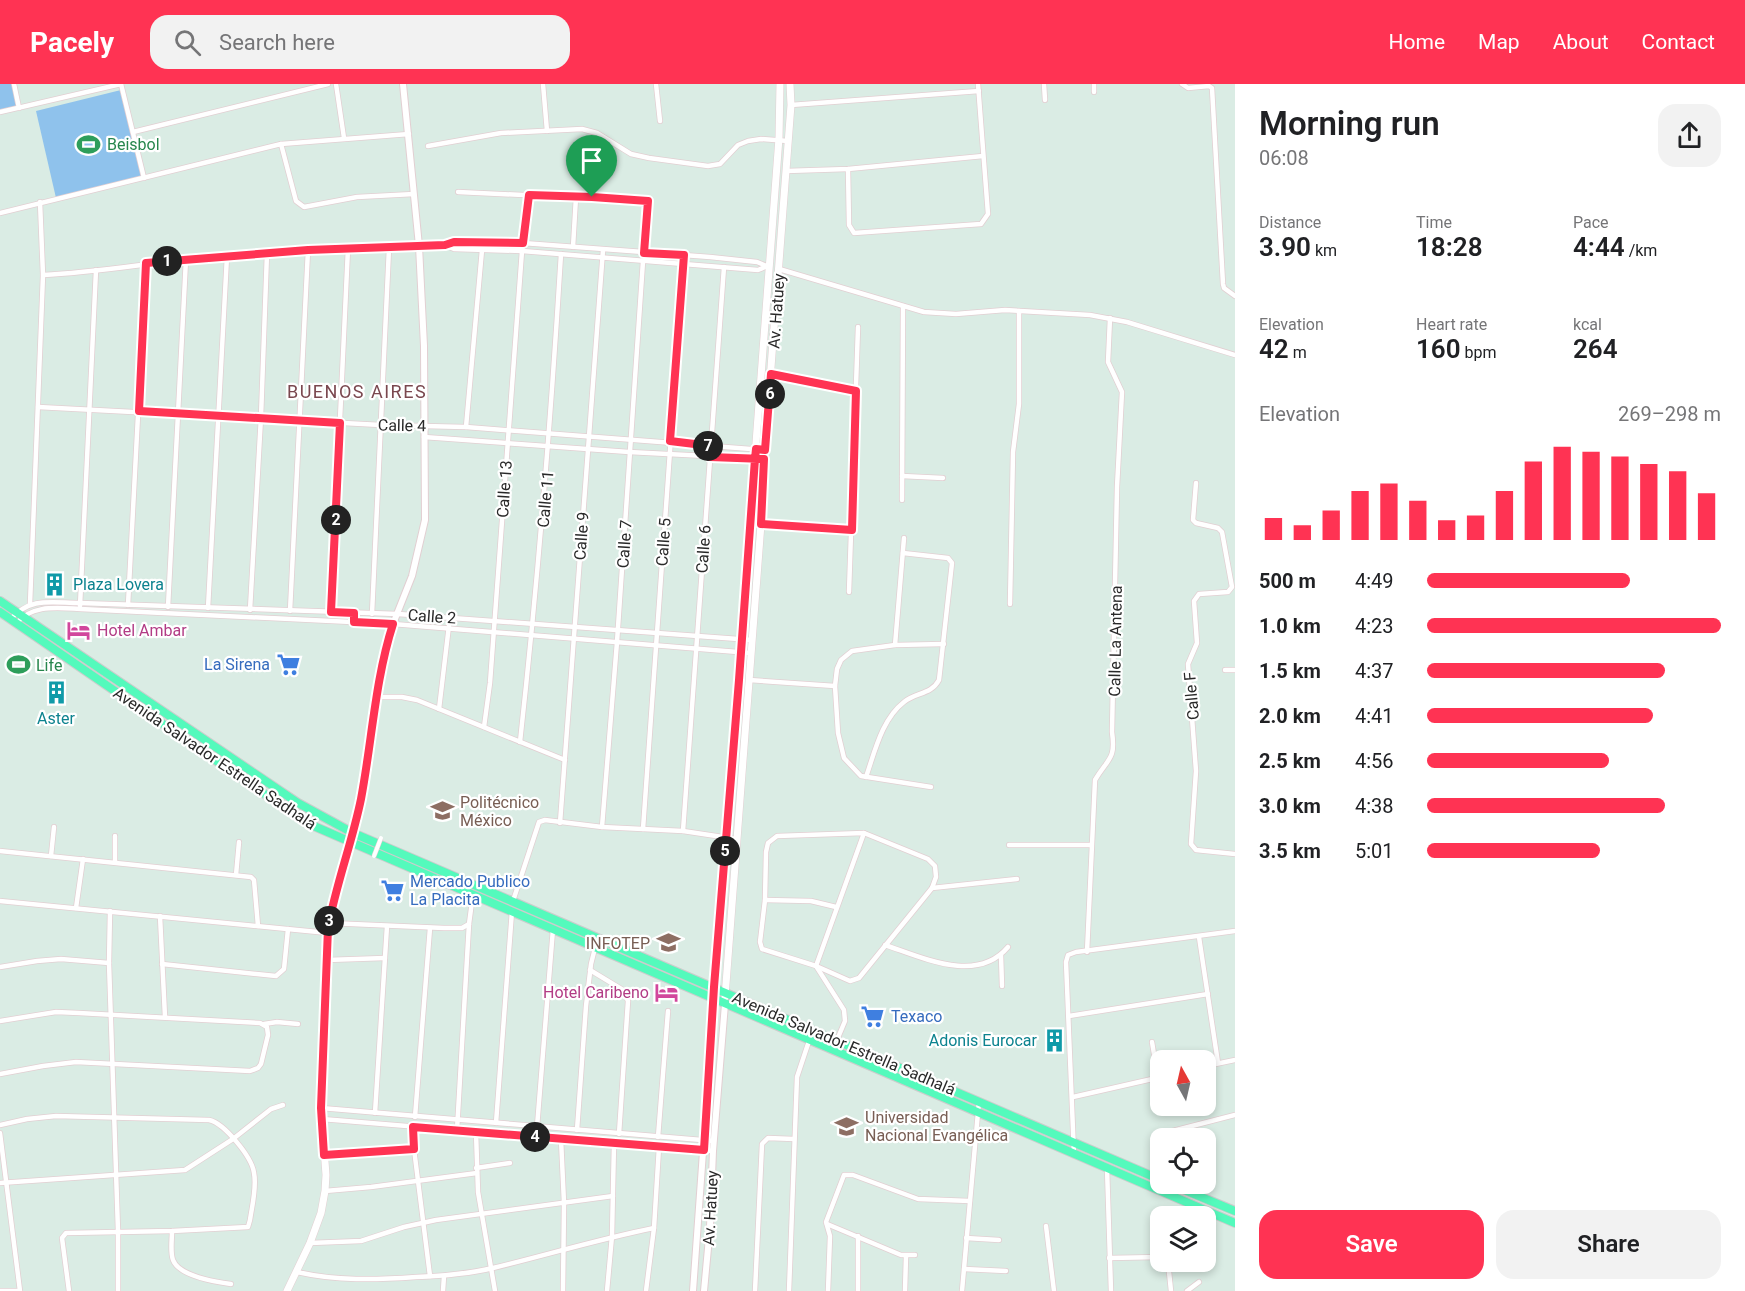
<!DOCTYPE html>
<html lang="en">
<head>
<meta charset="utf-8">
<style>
  :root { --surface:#fff; --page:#f2f2f2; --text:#202124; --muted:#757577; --accent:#ff3353 }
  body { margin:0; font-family:Roboto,sans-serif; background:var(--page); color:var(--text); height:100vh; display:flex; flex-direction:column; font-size:22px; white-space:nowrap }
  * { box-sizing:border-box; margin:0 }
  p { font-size:20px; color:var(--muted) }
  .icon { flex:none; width:33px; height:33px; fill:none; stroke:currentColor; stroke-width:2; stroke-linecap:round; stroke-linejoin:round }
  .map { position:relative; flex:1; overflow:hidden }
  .details { display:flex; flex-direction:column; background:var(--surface); width:510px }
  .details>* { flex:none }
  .needle { width:39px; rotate:352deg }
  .controls { position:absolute; left:1150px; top:966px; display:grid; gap:12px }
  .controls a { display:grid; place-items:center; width:66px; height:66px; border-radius:12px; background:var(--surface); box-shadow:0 3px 9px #0003; font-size:30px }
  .pin { position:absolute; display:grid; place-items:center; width:51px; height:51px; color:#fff; margin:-62px -26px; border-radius:50% 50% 50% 0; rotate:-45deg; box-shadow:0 0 6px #0007 }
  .pin .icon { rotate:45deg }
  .km { position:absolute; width:30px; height:30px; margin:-15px; border-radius:50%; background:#222; color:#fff; font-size:16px; line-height:30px; text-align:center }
  .round { display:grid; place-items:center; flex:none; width:63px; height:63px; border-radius:18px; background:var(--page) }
  .summary { display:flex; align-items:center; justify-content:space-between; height:102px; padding:0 24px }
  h1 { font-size:33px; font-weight:600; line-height:45px }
  .metrics { display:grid; grid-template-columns:repeat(3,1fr); gap:9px; height:102px; padding:6px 24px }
  .metrics div { display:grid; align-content:center }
  .metrics b { font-size:26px; font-weight:600 }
  .metrics small { font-size:16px; font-weight:400 }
  .metrics p { font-size:16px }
  .chart { height:168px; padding:12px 24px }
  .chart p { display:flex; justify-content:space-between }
  .chart svg { width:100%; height:108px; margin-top:6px; stroke:var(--accent); stroke-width:6 }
  .cta { display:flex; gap:12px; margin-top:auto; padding:12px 24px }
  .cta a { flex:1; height:69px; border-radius:18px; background:var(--accent); color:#fff; font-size:24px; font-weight:600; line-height:69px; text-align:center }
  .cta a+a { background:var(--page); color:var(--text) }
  ul { padding:0 24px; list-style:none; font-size:20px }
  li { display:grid; grid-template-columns:96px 72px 1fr; align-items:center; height:45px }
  li i { height:15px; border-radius:8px; background:var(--accent) }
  header { display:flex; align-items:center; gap:36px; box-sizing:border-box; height:84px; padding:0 30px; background:var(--accent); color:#fff }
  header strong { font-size:28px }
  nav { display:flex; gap:33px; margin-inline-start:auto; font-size:21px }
  .search { width:420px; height:54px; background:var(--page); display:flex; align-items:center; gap:15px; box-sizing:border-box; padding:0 21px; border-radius:18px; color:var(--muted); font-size:22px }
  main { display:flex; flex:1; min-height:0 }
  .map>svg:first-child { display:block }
  .pitch { fill:#8fc2ec }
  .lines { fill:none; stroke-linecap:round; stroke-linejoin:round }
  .minor-casing { stroke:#e2cfd2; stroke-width:6 }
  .tertiary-casing { stroke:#e2cfd2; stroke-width:8 }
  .secondary-casing { stroke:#e2cfd2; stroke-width:8 }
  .trunk-casing { stroke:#ccc; stroke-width:10 }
  .minor { stroke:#fff; stroke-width:4.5 }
  .tertiary { stroke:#fff; stroke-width:6 }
  .secondary { stroke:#fff; stroke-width:7 }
  .trunk { stroke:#54fabc; stroke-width:8 }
  .pedestrian-bridge-casing { stroke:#e2cfd2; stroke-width:5; stroke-linecap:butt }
  .pedestrian-bridge { stroke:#fff; stroke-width:4 }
  .route-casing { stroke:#fff; stroke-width:12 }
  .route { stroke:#ff3353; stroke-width:8 }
  .labels { text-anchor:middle; stroke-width:4.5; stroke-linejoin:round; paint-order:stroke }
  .leisure-label { font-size:16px; fill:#27864d; stroke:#fff; text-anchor:start }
  .street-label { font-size:16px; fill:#292929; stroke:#fff }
  .culture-label { font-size:16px; fill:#0d838f; stroke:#fff; text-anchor:start }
  .hotel-label { font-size:16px; fill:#b23c85; stroke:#fff; text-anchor:start }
  .shop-label { font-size:16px; fill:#366cbe; stroke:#fff; text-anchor:start }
  .education-label { font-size:16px; fill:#785e54; stroke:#fff; text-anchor:start }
  .neighbourhood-label { font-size:18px; letter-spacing:1.5px; fill:#7a484f; stroke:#fff }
</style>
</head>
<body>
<header>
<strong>Pacely</strong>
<div class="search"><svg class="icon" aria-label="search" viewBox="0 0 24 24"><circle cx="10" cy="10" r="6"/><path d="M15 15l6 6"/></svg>Search here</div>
<nav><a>Home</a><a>Map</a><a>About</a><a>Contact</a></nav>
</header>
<main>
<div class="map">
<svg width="1235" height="1207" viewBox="0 0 1235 1207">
  <rect width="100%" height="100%" fill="#daece4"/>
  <g class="pitch">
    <path d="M0,0H13L18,25L0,29Z"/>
    <path d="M121,6L142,92L56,114L36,27Z"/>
  </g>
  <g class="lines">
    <defs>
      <g id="minor">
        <path d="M14,0L19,24"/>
        <path d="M121,0L144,94"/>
        <path d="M336,0L344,54"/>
        <path d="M543,0L547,47"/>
        <path d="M656,0L660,37"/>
        <path d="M1044,0L1045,16"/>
        <path d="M1182,0L1188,4L1209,2L1212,4L1223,200L1224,204L1235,212"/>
        <path d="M1094,8V0"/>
        <path d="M791,21L979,7"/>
        <path d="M0,28L121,0"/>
        <path d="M133,48L328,0"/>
        <path d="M281,60L296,117L304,123L357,113L414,110"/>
        <path d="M428,62L501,49L582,45L597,49L631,70L649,74L708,82L720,80L738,61L748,57L761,55L788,57"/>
        <path d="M848,85L849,141L854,149L981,140L988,130L978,0"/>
        <path d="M786,87L848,85L983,72"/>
        <path d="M458,108L648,117L644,169"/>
        <path d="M0,129L281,60L409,50"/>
        <path d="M445,161L454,165L522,167L758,186L765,183"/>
        <path d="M573,163L576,113"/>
        <path d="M779,185L924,228L956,230L1005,226L1090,231L1127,238L1235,271"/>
        <path d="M43,191C104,188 164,176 225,172C299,167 372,164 445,161L454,158L523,159L710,173L757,178L769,183"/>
        <path d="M771,290L856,307"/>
        <path d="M38,323L381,341L466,343L765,366"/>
        <path d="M466,343L482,166"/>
        <path d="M424,353L629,368L764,375"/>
        <path d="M902,392L943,394"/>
        <path d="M1196,399L1193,436L1196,439L1218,444L1222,448L1232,503L1228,508L1199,510L1194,517L1197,559L1188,580L1196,687L1191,760L1196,766L1235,770"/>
        <path d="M902,416L903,222"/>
        <path d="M761,440L852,446"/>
        <path d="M849,508L858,243"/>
        <path d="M30,520L43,191L40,118"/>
        <path d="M1010,520L1013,368L1019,320V227"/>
        <path d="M128,521L146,179"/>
        <path d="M80,522L96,186"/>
        <path d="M168,523L186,175"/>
        <path d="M208,524L227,172"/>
        <path d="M250,526L261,333L267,169"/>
        <path d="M290,527L308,166"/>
        <path d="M331,528L348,164"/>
        <path d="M372,530L389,164"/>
        <path d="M10,536C30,512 53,519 80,519L398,530L752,556"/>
        <path d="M16,540C31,520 58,524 80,525L393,540L750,569"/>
        <path d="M895,561L904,454"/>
        <path d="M1225,586H1235"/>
        <path d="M749,596L835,602"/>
        <path d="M377,613H402L417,616L565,676"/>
        <path d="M439,625L450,533"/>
        <path d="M484,643L490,599L522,167L529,111"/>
        <path d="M520,658C538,496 551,333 561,170"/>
        <path d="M866,693C875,667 882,635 904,618C916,608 931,611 939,596L952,479L948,474L903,469"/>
        <path d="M931,703L861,692L844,674L838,649L835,602L837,585L841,576L852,567L895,561L944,560"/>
        <path d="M560,739L603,166"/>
        <path d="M602,743L617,558L643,177"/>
        <path d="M643,745L684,171"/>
        <path d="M683,747L724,183"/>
        <path d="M864,749L928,775L935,782L936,793L932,804L859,894L850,897L816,882L762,865L760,858L765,816L766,768L768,759L777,752Z"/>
        <path d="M1009,761H1091"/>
        <path d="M0,767L251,793L254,796L258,842"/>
        <path d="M51,772L54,743"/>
        <path d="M115,778V752"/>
        <path d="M236,791L239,758"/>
        <path d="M932,804L1017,795"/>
        <path d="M765,816L811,817L836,823"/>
        <path d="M0,817L328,849"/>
        <path d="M513,817L539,738L545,736L602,743L683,747L736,755"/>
        <path d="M76,824L83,775"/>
        <path d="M110,827L109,879L118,1147V1207"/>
        <path d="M160,832L165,933"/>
        <path d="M329,839L444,844H462L469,840"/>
        <path d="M1199,853L1218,979"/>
        <path d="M885,861C924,874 977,900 1008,863"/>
        <path d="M1087,868L1095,696C1108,674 1116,676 1112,648L1117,403L1122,308L1108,278L1110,234"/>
        <path d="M1001,871L1002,902"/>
        <path d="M327,876L385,874"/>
        <path d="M162,880L276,892L284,885L288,845"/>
        <path d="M0,883L37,877L61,875L109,879"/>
        <path d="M590,886L623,906L628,917L619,1050"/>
        <path d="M1069,932L1208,910"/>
        <path d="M0,937L56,928L79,929L260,939L267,943L268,951L261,980L258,984L250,987L76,978L43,982L0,990"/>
        <path d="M264,940L277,938L298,940"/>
        <path d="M837,956L845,937L844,926L816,882L864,749"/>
        <path d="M1152,958L1158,994"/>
        <path d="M1206,982L1235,976"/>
        <path d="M1073,1013L1161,993"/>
        <path d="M321,1024L714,1057"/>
        <path d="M375,1029L387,842"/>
        <path d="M415,1033L430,844"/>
        <path d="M322,1035L713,1067"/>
        <path d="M496,1039L512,827"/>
        <path d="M0,1041L27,1035L56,1032L209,1036C224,1039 252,1073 254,1089C257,1103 252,1122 250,1136L248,1143L172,1147L66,1149L62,1154L69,1207"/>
        <path d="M413,1043L414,1065L430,1192"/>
        <path d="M537,1043L553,845"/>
        <path d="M457,1046L469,840L473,810"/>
        <path d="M577,1046L586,922L591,880L595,864"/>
        <path d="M476,1048L478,1108L495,1207"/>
        <path d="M0,1049L20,1207"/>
        <path d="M1157,1051L1235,1031"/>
        <path d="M658,1053L668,927"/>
        <path d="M561,1055L564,1119L563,1207"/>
        <path d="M1074,1070L1066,878L1068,871L1076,868L1235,847"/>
        <path d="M324,1072L414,1065"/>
        <path d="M476,1084L510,1079"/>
        <path d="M1107,1084L1111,1207"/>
        <path d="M0,1099L185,1086L233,1055L271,1025L283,1021"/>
        <path d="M325,1107L371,1103L477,1089"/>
        <path d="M827,1140L901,1171H915"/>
        <path d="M1046,1142L1054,1207"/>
        <path d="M172,1147C172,1156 170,1168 173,1176C179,1192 216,1198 231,1200"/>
        <path d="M858,1152V1207"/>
        <path d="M966,1154L999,1156"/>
        <path d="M310,1159L361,1157L404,1143L436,1136L613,1112"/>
        <path d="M1109,1174L1161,1173"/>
        <path d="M1168,1178L1171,1207"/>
        <path d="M964,1185L1006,1187"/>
        <path d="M297,1188C337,1197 375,1196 416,1193C441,1192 468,1190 493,1184C547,1171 599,1155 654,1144"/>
        <path d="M0,1207H19"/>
        <path d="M443,1207L444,1192"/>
        <path d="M607,1207L612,1152L614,1059"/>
        <path d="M646,1207L654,1144L659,1063"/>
        <path d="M755,1207L762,1060L768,1054L794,1055"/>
        <path d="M789,1207L797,993L813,945"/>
        <path d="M828,1207L830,1152L826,1138L844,1091H853L918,1115L970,1117"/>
        <path d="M905,1207L906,1172"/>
        <path d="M962,1207L979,1017"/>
        <path d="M1187,1207L1199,1198"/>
      </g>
      <g id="tertiary">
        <path d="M353,749L369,666L384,570L393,540L412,492L425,436L424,262L419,162L403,0"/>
        <path d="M693,1207L714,915"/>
        <path d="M704,1207L710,1143L713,1067L725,920"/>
      </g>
      <g id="secondary">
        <path d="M725,913L761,440L764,375L791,21L790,0"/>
        <path d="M714,915L779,54L780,0"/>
        <path d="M287,1207L310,1159L321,1129L325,1107L326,1091L321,1024L328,844L338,798L353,749"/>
      </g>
      <g id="trunk">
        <path d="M0,517L298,719L353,749L1161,1096"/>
        <path d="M0,528L285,724L316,743L1235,1139"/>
        <path d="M1170,1100L1235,1127"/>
      </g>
    </defs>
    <use href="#minor" class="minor-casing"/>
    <use href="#tertiary" class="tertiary-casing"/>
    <use href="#secondary" class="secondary-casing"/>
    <use href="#trunk" class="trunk-casing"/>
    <use href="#minor" class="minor"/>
    <use href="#tertiary" class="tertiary"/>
    <use href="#secondary" class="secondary"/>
    <use href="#trunk" class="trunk"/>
    <defs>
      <path id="pedestrian-bridge" d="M374,772L381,754"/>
    </defs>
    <use href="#pedestrian-bridge" class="pedestrian-bridge-casing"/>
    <use href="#pedestrian-bridge" class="pedestrian-bridge"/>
  </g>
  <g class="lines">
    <defs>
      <path id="route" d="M592,113L529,111L523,159L454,158L445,161L308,166L146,179L139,327L340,339L331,528L354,529V538L393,540C375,596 372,657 361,715C352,759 336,800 328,844L321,1024L324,1071L414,1065L413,1043L704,1066L714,903L739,596L755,375L756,365L765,366L771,290L856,307L852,446L761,440L764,375L710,373L711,362L670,357L684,171L644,169L648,117L592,113"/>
    </defs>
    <use href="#route" class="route-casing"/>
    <use href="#route" class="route"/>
  </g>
  <defs>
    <symbol id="stadium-bare" viewBox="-9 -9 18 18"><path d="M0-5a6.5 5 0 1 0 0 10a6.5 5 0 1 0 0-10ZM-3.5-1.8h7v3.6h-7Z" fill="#2e9e5b" stroke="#fff" stroke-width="2.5" paint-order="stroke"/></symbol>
    <symbol id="building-bare" viewBox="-9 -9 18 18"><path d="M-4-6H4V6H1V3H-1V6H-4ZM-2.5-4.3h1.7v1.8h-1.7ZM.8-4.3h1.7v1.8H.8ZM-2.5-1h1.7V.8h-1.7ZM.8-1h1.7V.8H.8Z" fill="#0f9aa8" stroke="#fff" stroke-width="2.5" paint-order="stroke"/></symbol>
    <symbol id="hotel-bare" viewBox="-9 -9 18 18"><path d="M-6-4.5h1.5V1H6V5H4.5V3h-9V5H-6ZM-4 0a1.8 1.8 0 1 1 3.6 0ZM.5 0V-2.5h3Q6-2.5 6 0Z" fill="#d1479c" stroke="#fff" stroke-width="2.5" paint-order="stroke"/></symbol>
    <symbol id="supermarket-bare" viewBox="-9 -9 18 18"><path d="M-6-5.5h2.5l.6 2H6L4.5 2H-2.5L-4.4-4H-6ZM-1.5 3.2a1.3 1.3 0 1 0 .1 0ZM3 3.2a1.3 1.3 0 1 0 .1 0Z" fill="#3f7fe0" stroke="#fff" stroke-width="2.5" paint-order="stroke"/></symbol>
    <symbol id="school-bare" viewBox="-9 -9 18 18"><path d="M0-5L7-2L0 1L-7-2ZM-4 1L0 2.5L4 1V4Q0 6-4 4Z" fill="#8d6e63" stroke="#fff" stroke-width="2.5" paint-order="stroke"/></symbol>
    <symbol id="university-bare" viewBox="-9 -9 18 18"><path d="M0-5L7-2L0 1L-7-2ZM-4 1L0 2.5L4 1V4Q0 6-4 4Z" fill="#8d6e63" stroke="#fff" stroke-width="2.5" paint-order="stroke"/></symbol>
  </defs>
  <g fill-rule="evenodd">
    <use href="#stadium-bare" x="72" y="44" width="33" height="33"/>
    <use href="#building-bare" x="38" y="484" width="33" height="33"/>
    <use href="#hotel-bare" x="62" y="530" width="33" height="33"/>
    <use href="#supermarket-bare" x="272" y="564" width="33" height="33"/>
    <use href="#stadium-bare" x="2" y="564" width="33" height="33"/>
    <use href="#building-bare" x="40" y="592" width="33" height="33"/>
    <use href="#school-bare" x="426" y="710" width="33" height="33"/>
    <use href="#supermarket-bare" x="376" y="790" width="33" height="33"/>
    <use href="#university-bare" x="652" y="842" width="33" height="33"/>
    <use href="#hotel-bare" x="650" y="892" width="33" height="33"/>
    <use href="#supermarket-bare" x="856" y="916" width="33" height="33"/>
    <use href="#building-bare" x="1038" y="940" width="33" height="33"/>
    <use href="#university-bare" x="830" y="1026" width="33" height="33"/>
  </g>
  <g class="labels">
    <g class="leisure-label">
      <text x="107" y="66">Beisbol</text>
      <text x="36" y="587">Life</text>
    </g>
    <g class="street-label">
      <text transform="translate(776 227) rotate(-86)" y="6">Av. Hatuey</text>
      <text transform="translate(402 341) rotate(1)" y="6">Calle 4</text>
      <text transform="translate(504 405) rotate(-86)" y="6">Calle 13</text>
      <text transform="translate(545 415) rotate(-85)" y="6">Calle 11</text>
      <text transform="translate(581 452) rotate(-86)" y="6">Calle 9</text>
      <text transform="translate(663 458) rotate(-86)" y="6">Calle 5</text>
      <text transform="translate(624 460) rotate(-86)" y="6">Calle 7</text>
      <text transform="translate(703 465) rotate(-86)" y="6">Calle 6</text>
      <text transform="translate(432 532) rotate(4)" y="6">Calle 2</text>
      <text transform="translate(1115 557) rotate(-89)" y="6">Calle La Antena</text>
      <text transform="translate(1191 612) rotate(-95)" y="6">Calle F</text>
      <text transform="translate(215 674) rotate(34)" y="6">Avenida Salvador Estrella Sadhalá</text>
      <text transform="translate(844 959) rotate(23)" y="6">Avenida Salvador Estrella Sadhalá</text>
      <text transform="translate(710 1124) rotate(-87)" y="6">Av. Hatuey</text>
    </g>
    <g class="culture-label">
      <text x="73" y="506">Plaza Lovera</text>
      <text x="56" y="640" text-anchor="middle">Aster</text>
      <text x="1037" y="962" text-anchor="end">Adonis Eurocar</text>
    </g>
    <g class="hotel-label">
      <text x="97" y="552">Hotel Ambar</text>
      <text x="649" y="914" text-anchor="end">Hotel Caribeno</text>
    </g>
    <g class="shop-label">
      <text x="270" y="586" text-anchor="end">La Sirena</text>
      <text x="410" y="803">Mercado Publico<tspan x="410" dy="18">La Placita</tspan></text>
      <text x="891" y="938">Texaco</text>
    </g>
    <g class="education-label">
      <text x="460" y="724">Politécnico<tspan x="460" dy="18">México</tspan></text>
      <text x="650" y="865" text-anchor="end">INFOTEP</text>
      <text x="865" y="1039">Universidad<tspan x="865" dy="18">Nacional Evangélica</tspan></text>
    </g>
    <g class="neighbourhood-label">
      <text x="357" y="314">BUENOS AIRES</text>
    </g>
  </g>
</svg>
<div class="controls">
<a><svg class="needle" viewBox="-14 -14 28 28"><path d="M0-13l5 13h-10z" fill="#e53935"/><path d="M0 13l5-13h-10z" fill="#757577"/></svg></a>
<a><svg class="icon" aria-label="locate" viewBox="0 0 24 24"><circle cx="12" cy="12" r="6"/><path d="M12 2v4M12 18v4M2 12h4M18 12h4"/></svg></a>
<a><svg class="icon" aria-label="layers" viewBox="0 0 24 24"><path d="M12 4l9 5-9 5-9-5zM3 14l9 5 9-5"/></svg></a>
</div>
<div class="pin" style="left:592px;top:113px;background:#1e9e55"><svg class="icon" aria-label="arrive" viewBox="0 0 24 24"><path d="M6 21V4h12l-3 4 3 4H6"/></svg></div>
<b class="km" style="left:167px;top:177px">1</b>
<b class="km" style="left:336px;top:436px">2</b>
<b class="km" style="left:329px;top:837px">3</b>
<b class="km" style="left:535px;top:1053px">4</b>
<b class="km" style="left:725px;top:767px">5</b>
<b class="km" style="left:770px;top:310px">6</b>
<b class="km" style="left:708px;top:362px">7</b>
</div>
<section class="details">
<div class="summary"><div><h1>Morning run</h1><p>06:08</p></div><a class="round"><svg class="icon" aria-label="share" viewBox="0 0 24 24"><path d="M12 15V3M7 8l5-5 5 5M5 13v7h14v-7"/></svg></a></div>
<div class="metrics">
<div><p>Distance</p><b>3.90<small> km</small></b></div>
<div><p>Time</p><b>18:28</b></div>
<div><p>Pace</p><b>4:44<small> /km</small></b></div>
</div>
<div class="metrics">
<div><p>Elevation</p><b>42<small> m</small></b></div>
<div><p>Heart rate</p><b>160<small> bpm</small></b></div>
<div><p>kcal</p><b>264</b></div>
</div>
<div class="chart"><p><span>Elevation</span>269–298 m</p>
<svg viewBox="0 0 160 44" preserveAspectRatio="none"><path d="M5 44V35M15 44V38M25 44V32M35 44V24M45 44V21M55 44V28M65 44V36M75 44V34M85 44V24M95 44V12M105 44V6M115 44V8M125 44V10M135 44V13M145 44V16M155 44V25"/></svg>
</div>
<ul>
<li><b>500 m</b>4:49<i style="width:69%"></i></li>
<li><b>1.0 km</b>4:23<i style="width:100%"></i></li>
<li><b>1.5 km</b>4:37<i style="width:81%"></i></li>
<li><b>2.0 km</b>4:41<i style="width:77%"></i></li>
<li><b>2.5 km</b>4:56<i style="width:62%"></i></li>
<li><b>3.0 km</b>4:38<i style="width:81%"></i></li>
<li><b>3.5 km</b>5:01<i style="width:59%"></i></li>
</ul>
<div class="cta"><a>Save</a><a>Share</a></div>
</section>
</main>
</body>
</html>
